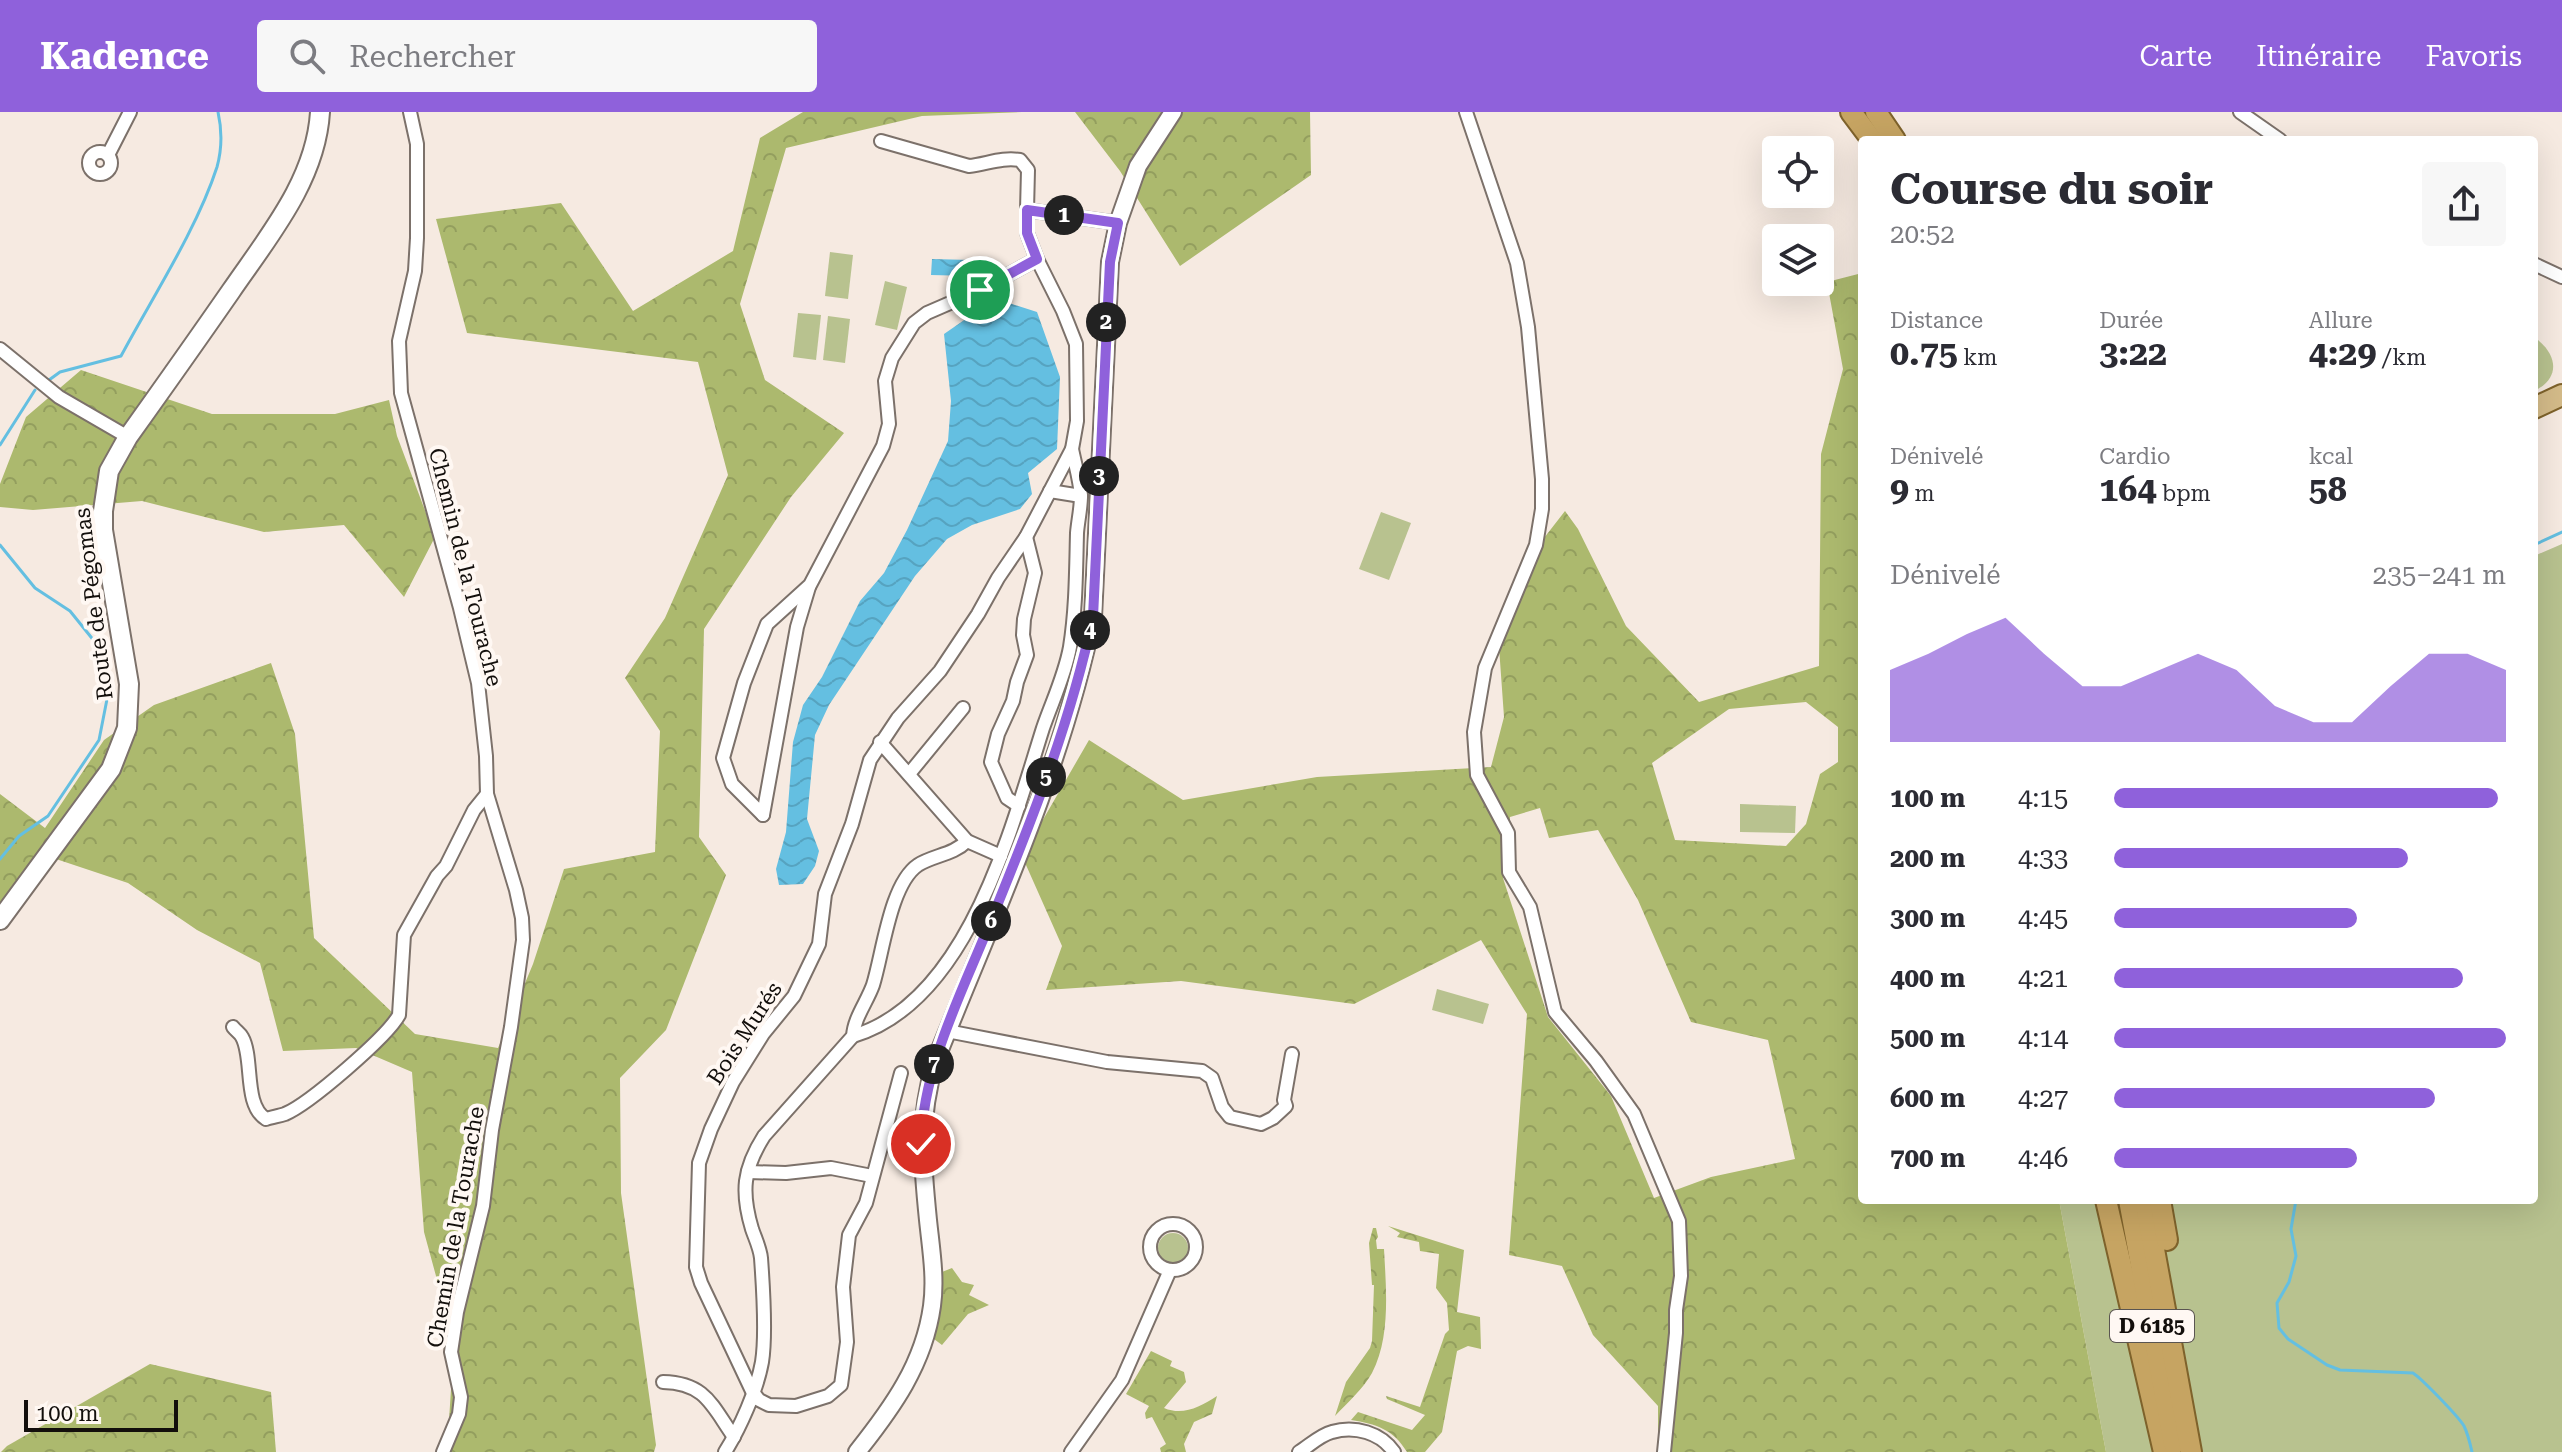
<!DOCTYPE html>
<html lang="fr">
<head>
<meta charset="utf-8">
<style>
  :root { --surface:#fff; --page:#f7f7f7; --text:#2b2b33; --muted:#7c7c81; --accent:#8f61db }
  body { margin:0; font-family:"Roboto Serif",serif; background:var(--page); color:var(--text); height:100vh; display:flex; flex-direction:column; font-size:30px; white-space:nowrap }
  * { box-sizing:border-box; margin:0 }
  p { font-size:26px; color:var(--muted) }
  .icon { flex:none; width:44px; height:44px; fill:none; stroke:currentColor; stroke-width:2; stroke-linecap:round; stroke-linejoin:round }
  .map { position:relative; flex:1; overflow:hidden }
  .details { position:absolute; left:1858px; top:24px; width:680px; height:1068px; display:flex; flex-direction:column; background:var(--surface); border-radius:8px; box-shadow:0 8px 32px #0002 }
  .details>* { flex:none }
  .buttons { position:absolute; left:1762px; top:24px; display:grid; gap:16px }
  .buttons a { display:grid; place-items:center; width:72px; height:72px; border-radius:8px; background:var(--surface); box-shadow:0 8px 32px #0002; font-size:40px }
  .scale { position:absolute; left:24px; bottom:20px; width:154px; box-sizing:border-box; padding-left:8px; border:4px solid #130f0c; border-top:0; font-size:22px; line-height:28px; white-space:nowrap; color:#130f0c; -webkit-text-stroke:6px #fff8f3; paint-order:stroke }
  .pin { position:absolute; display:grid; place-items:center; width:68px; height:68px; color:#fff; margin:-34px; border:4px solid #fff; border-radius:50%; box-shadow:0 2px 8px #0007 }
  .km { position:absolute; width:40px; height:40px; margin:-20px; border-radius:50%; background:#222; color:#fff; font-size:22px; line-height:40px; text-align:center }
  .round { display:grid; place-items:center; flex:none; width:84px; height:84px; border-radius:8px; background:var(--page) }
  .head { display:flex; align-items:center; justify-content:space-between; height:136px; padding:0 32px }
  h1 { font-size:44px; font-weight:700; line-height:60px }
  .stats { display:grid; grid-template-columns:repeat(3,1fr); gap:12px; height:136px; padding:8px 32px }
  .stats div { display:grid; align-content:center }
  .stats b { font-size:34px; font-weight:700 }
  .stats small { font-size:22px; font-weight:400 }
  .stats p { font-size:22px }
  .chart { height:224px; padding:16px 32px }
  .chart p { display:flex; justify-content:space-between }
  .chart svg { width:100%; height:144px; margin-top:8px; fill:var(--accent); opacity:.7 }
  ul { padding:0 32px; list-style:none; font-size:26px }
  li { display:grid; grid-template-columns:128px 96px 1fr; align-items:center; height:60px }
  li i { height:20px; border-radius:10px; background:var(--accent) }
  header { display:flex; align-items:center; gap:48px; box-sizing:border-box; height:112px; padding:0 40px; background:var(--accent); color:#fff }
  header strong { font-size:38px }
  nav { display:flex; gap:44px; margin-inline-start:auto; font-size:28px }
  .search { width:560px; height:72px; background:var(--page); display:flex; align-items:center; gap:20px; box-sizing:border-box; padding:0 28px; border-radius:8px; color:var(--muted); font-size:30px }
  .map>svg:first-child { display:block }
  .green { fill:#b8c28f }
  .forest { fill:url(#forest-crowns); fill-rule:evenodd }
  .water { fill:url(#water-waves) }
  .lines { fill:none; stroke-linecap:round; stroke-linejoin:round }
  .stream { stroke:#64bfe1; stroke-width:3 }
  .minor-casing { stroke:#7c716a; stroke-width:16 }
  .tertiary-casing { stroke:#7c716a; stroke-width:20 }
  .secondary-casing { stroke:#7c716a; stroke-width:22 }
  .primary-casing { stroke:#7e622b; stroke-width:24 }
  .trunk-casing { stroke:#7e622b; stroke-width:24 }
  .minor { stroke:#fff; stroke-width:12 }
  .tertiary { stroke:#fff; stroke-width:16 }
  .secondary { stroke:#fff; stroke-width:18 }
  .primary { stroke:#d4bb89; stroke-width:20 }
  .trunk { stroke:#c6a462; stroke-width:20 }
  .route-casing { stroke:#fff; stroke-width:16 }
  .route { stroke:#8f61db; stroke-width:10 }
  .labels { text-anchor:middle; stroke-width:8; stroke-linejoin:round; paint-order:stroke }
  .shield { fill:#fff8f3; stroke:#5a5551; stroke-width:2 }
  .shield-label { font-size:20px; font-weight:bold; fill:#130f0c }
  .street-label { font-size:22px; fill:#130f0c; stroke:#fff8f3 }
</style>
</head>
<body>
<header>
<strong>Kadence</strong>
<div class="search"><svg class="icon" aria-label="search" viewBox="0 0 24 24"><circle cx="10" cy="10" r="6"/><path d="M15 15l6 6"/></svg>Rechercher</div>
<nav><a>Carte</a><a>Itinéraire</a><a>Favoris</a></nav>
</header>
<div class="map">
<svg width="2562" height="1340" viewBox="0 0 2562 1340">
  <defs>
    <pattern id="forest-crowns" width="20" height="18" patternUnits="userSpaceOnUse" patternTransform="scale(2)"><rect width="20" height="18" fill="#acb96e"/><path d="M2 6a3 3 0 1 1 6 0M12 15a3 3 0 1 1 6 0" fill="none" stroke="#939e5e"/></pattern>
    <pattern id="water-waves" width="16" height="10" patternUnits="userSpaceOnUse" patternTransform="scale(2)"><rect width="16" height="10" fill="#64bfe1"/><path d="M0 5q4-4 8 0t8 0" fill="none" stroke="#56a3c0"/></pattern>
  </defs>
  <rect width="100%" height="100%" fill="#f6eae1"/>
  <g class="green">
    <path d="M830,140L853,143L848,187L825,184Z"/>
    <path d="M885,169L907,175L897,218L875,213Z"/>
    <path d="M798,201L821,203L816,248L793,245Z"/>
    <path d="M828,204L850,207L845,251L823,248Z"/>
    <path d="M2534,225C2557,241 2562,266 2534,279Z"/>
    <path d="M1381,400L1411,411L1389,468L1359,457Z"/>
    <path d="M2562,432V1340H2106L2059,1088H2534V444Z"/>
    <path d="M1740,692L1796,694L1795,721L1740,720Z"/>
    <path d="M1437,877L1489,892L1483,912L1432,898Z"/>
    <circle cx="1173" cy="1136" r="15"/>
  </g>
  <g class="forest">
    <path d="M803,0H1022L922,4L786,36L740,192L765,268L844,321L791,385L704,517L699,725L726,763L666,918L620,966L621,1081L656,1333L654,1340H447L454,1230L424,1120L412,960L356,936L283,939L260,851L197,818L128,771L50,745L0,805V682L45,716L104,628L154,593L271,551L295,622L314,826L415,922L498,936L533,852L564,757L655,740L660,619L625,566L665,506L728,363L698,250L467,221L436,107L561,91L633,199L733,139L760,26Z"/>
    <path d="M1075,0H1310L1311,63L1180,154L1120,59Z"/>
    <path d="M1862,161V1088H2059L2106,1340H1658V1294L1593,1223L1562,1154L1509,1143L1527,902L1481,828L1354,892L1181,869L1046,878L1062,834L1022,744L1089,628L1183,688L1317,665L1491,655L1504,605L1498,521L1520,457L1565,399L1578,417L1626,514L1699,590L1819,554L1821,342L1843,257L1827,170ZM1806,590L1838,615V650L1820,662L1806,712L1786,734L1675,728L1652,651L1729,597ZM1540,696L1549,726L1598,718L1638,788L1691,910L1768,928L1795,1047L1711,1065L1654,1086L1611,984L1548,905L1503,766L1509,760L1510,705Z"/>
    <path d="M81,258L212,302H335L389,288L397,324L435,425L404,485L344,413L264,420L142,389L33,398L0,395V372L26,305Z"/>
    <path d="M1388,1114L1464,1138L1457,1200L1480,1205L1481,1237L1468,1234L1457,1239L1442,1320L1425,1340H1407C1393,1317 1376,1312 1351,1308L1358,1300L1412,1318L1425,1303L1387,1287L1386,1284L1420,1295L1445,1222L1449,1218L1447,1191L1436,1176L1439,1142L1420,1139L1419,1130L1397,1125L1400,1121Z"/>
    <path d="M1373,1116H1376L1378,1125L1376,1128L1377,1137H1384C1386,1176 1391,1225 1372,1261C1364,1276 1347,1291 1335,1304L1346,1270L1370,1236L1372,1229L1374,1173H1372L1369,1131Z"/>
    <path d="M952,1156L962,1170L974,1173L969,1183L989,1193L968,1202L942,1233L934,1227L941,1193L942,1160Z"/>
    <path d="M1151,1239L1172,1249L1170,1254L1184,1260L1186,1270L1164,1296C1183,1304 1200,1295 1217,1284L1212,1302L1194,1310L1184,1332L1186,1340H1161L1160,1336L1166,1332L1152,1305L1146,1307L1145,1301L1149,1294L1126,1282Z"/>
    <path d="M150,1252L271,1280L276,1340H1L7,1334Z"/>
  </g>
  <g class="water">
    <path d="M932,147L971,148V164L931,163Z"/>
    <path d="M1009,191L1037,200L1060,265L1057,337L1028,361L1032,382L1020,397L972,413L947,427L915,464L829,593L815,623L807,707L819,739L815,754L803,772L779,773L776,757L786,720L793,630L803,593L822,565L860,489L884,461L907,418L948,329L951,289L944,222L986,193Z"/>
  </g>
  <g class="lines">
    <g class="stream">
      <path d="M49,268L60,260L121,244C152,186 197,117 217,55C222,37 222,18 218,0"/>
      <path d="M0,333L35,278"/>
      <path d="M0,433L35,476L70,499L99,535L107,554L109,577L99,628L48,704L19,724L0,747"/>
      <path d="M2534,433L2562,420"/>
      <path d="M2296,1088L2291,1117L2296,1144L2289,1170L2277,1191L2279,1216L2288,1227L2327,1253L2340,1258L2413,1261C2422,1267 2458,1304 2464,1314C2468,1322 2470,1331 2472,1340"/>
    </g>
    <defs>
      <g id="minor">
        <path d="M410,0L417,32V126L415,159L399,229L401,281L460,496L478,571L486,644L487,682L516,778L522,806L523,828L511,915L492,1018L483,1094L457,1200L451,1240L461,1285L459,1302L443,1340"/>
        <path d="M1466,0L1517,151L1528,215L1542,367V397L1536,433L1485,556L1474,620L1477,663L1508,721L1509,760L1530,795L1555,900L1596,949L1634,1002L1679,1109L1681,1164L1676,1198V1221L1664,1340"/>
        <path d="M2240,0L2280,28"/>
        <path d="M881,29L969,54C987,52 1002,45 1020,48L1028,58L1027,98"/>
        <circle cx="100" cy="51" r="11"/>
        <path d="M108,43L130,0"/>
        <path d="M2534,152L2562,165"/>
        <path d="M0,237L59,285L128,325"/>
        <path d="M1050,379L1081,384"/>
        <path d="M880,630L967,729L1001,744"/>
        <path d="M909,662L963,596"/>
        <path d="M1019,694L1007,686L991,650L998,622L1013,589L1017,570L1027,543L1023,523L1024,507L1035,461L1026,425"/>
        <path d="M763,703L732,672L723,646L744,571L767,512L810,473L883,334L889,312L885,269L892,246L914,211L927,201L980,178L1037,147L1027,121V98L1118,111"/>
        <path d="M763,703L797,515L809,475"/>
        <path d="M233,915C236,919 240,921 242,925C254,946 243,993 266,1007C272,1005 279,1004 285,1002C309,992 387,925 399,903L404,823L437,764L446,754L474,698L487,682"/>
        <path d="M947,919L1107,950L1202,959L1212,966L1222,995L1230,1005L1261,1012L1273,1006L1286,994L1284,988L1292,942"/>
        <path d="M853,924C968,890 1011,717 1043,616C1052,590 1065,563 1070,535C1076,497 1076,460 1077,421C1078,409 1081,396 1081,384C1080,369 1075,352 1072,337"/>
        <path d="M901,961L866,1091L849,1123L843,1175L847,1230L841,1273L828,1284L796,1294L769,1293L759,1288L752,1279L701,1171L696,1155L699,1051L711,1017L733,970L763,922L794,884L819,832L825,782L852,712L870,648L898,606L940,559L978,502L998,466L1026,425L1072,337L1077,309L1076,232L1063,199L1037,147"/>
        <path d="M748,1060L786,1061L831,1056L872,1064"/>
        <circle cx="1173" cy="1135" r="23"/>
        <path d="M663,1270C706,1271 712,1294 734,1325"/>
        <path d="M725,1340C740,1316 757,1278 762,1250C766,1225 763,1173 761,1146C760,1136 755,1126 752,1117C741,1080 743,1057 764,1024L853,924C854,906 867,890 873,873C883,841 890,772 918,753C934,743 953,743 967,729"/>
        <path d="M1071,1340L1122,1268L1170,1158"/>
        <path d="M1299,1340C1309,1334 1320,1323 1332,1320C1355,1313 1381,1321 1394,1340"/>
      </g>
      <path id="tertiary" d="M857,1340C892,1296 924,1252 932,1194C936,1166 931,1137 928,1108C922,1049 918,1009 935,950C993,805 1061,659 1093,505L1110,150L1118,111L1138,54L1173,0"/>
      <path id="secondary" d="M0,808L111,657L127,616L129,572L103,418V399L109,359L128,325C163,276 197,228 231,179C268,125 316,68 320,0"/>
      <path id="primary" d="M2534,296L2562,283"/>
      <g id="trunk">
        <path d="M1851,0L1872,28"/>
        <path d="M1876,0L1895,28"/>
        <path d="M2106,1088L2164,1340"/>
        <path d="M2129,1088L2174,1332"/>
        <path d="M2145,1088L2191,1340"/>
        <path d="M2160,1088L2167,1128"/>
      </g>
    </defs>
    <use href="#minor" class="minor-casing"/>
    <use href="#tertiary" class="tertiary-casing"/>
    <use href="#secondary" class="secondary-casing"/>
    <use href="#primary" class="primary-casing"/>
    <use href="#trunk" class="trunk-casing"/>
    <use href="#minor" class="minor"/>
    <use href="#tertiary" class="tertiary"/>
    <use href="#secondary" class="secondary"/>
    <use href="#primary" class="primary"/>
    <use href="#trunk" class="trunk"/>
  </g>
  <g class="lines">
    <defs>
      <path id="route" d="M921,1032C923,953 963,879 992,806C1032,708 1071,609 1093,505L1110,150L1118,111L1027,98V121L1037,147L980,178"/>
    </defs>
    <use href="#route" class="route-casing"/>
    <use href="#route" class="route"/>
  </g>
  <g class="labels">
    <rect class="shield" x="2110" y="1198" width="84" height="32" rx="6"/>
    <g class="shield-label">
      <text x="2152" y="1221">D 6185</text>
    </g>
    <g class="street-label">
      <text transform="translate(466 455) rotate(76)" y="8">Chemin de la Tourache</text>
      <text transform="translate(93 492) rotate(-97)" y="8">Route de Pégomas</text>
      <text transform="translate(744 921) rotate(-57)" y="8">Bois Murés</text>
      <text transform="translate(455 1115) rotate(-80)" y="8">Chemin de la Tourache</text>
    </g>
  </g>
</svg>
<div class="buttons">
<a><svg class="icon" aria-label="locate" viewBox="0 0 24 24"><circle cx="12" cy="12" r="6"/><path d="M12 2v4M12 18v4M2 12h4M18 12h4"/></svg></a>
<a><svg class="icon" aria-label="layers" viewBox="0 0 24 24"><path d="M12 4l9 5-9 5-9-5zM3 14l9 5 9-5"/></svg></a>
</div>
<div class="scale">100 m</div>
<div class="pin" style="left:980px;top:178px;background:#1e9e55"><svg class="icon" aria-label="arrive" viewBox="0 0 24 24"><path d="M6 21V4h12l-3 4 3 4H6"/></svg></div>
<div class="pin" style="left:921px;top:1032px;background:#d93025"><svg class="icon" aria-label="check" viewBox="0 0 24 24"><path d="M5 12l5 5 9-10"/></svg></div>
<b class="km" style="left:1064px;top:103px">1</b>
<b class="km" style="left:1106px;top:210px">2</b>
<b class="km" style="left:1099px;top:364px">3</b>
<b class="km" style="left:1090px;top:518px">4</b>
<b class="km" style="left:1046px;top:665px">5</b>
<b class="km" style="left:991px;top:809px">6</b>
<b class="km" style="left:934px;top:952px">7</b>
<section class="details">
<div class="head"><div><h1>Course du soir</h1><p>20:52</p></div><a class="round"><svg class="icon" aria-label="share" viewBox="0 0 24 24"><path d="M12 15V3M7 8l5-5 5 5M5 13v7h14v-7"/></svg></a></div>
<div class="stats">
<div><p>Distance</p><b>0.75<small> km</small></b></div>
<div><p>Durée</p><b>3:22</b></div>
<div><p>Allure</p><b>4:29<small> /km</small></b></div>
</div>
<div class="stats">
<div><p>Dénivelé</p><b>9<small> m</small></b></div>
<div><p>Cardio</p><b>164<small> bpm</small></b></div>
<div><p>kcal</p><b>58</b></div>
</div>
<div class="chart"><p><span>Dénivelé</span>235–241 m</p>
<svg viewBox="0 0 160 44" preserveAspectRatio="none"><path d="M0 44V22L10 17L20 11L30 6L40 17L50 27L60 27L70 22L80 17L90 22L100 33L110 38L120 38L130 27L140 17L150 17L160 22V44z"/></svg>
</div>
<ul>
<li><b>100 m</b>4:15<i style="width:98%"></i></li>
<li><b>200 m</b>4:33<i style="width:75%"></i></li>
<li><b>300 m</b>4:45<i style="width:62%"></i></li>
<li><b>400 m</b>4:21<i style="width:89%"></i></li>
<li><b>500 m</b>4:14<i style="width:100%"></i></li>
<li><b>600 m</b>4:27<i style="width:82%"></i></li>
<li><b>700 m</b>4:46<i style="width:62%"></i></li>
</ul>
</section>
</div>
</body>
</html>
